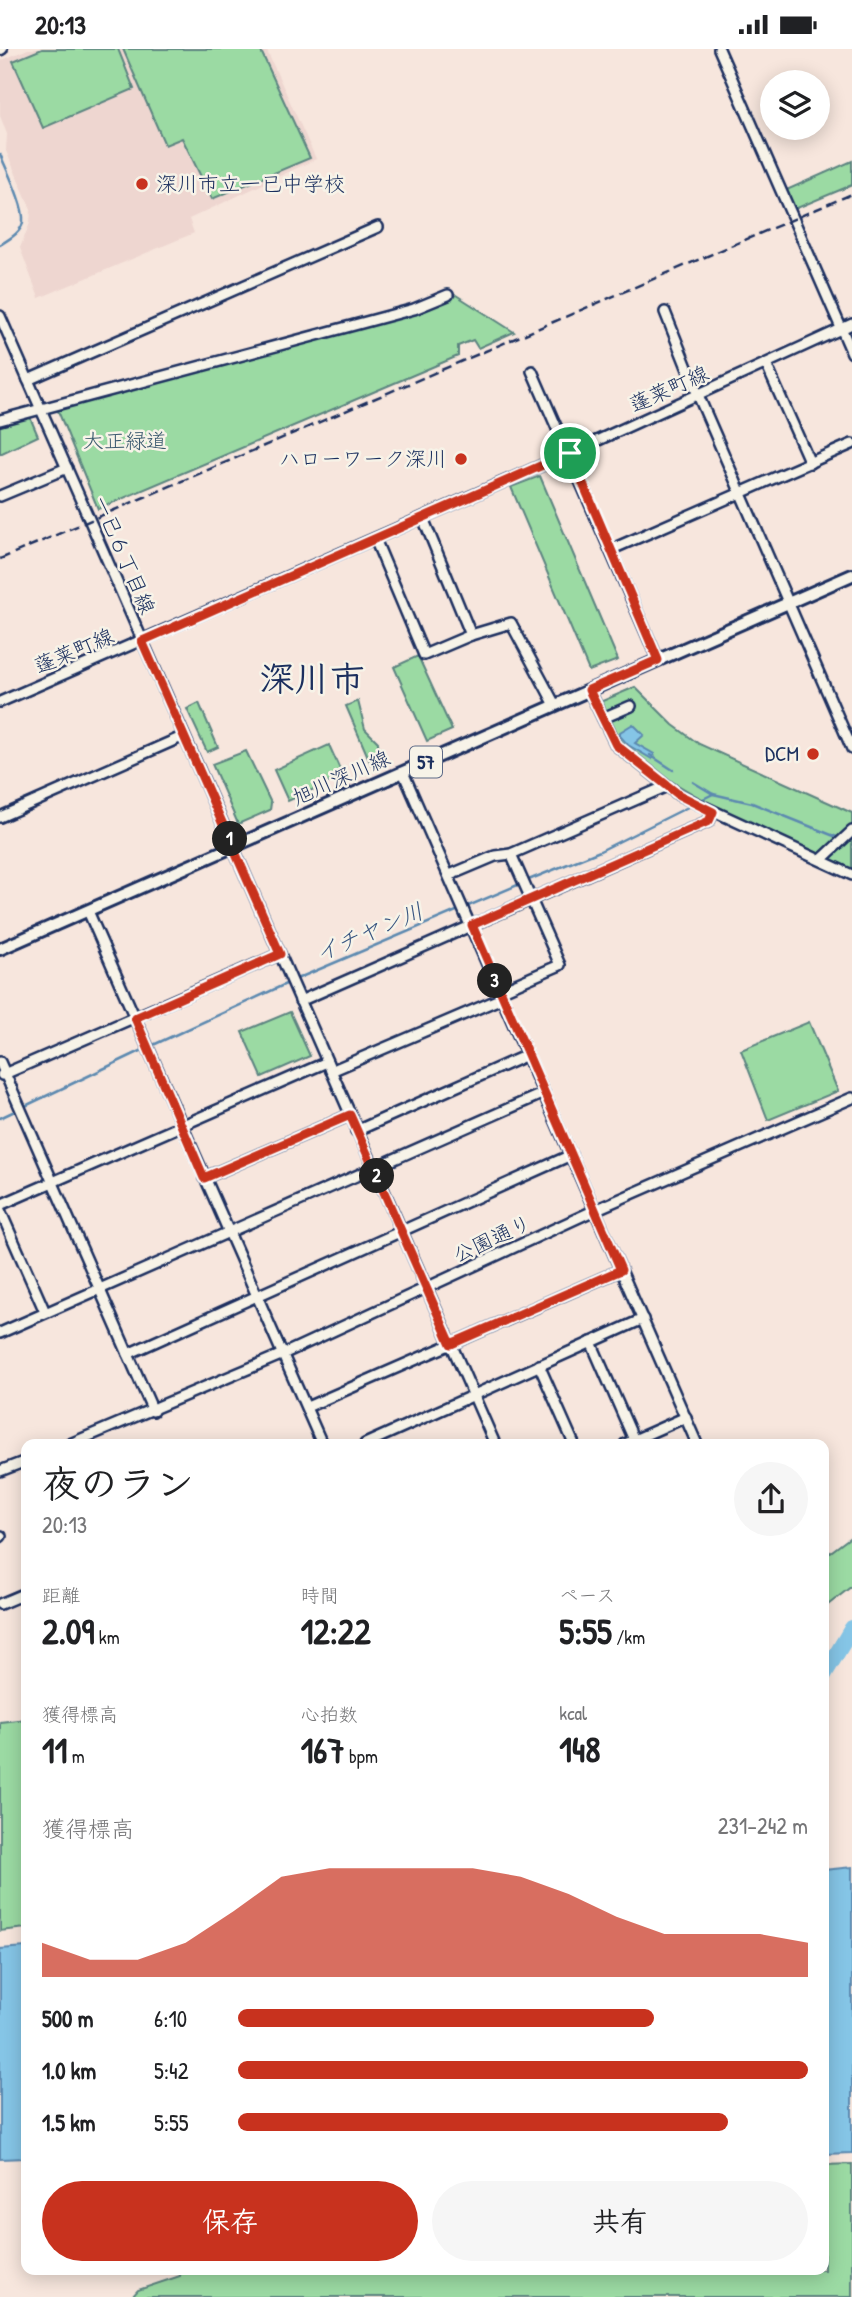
<!DOCTYPE html>
<html lang="ja">
<head>
<meta charset="utf-8">
<style>
  :root { --surface:#fff; --page:#f6f6f6; --text:#202124; --muted:#757577; --accent:#c8321e }
  body { margin:0; font-family:"Patrick Hand","Klee One",sans-serif; background:var(--page); color:var(--text); height:100vh; display:flex; flex-direction:column; font-size:26px; white-space:nowrap }
  * { box-sizing:border-box; margin:0 }
  p { font-size:23px; color:var(--muted) }
  .icon { flex:none; width:38px; height:38px; fill:none; stroke:currentColor; stroke-width:2; stroke-linecap:round; stroke-linejoin:round }
  .map { position:relative; flex:1; overflow:hidden }
  .drawer { position:absolute; left:21px; top:1390px; width:808px; height:836px; display:flex; flex-direction:column; background:var(--surface); border-radius:14px; box-shadow:0 4px 18px #0003 }
  .drawer>* { flex:none }
  .fabs { position:absolute; left:760px; top:21px; display:grid; gap:14px }
  .fabs a { display:grid; place-items:center; width:70px; height:70px; border-radius:50%; background:var(--surface); box-shadow:0 4px 18px #0003; font-size:35px }
  .pin { position:absolute; display:grid; place-items:center; width:60px; height:60px; color:#fff; margin:-30px; border:4px solid #fff; border-radius:50%; box-shadow:0 2px 7px #0007 }
  .km { position:absolute; width:35px; height:35px; margin:-18px; border-radius:50%; background:#222; color:#fff; font-size:19px; line-height:35px; text-align:center }
  .round { display:grid; place-items:center; flex:none; width:74px; height:74px; border-radius:37px; background:var(--page) }
  .summary { display:flex; align-items:center; justify-content:space-between; height:119px; padding:0 21px }
  h1 { font-size:38px; font-weight:800; line-height:52px }
  .metrics { display:grid; grid-template-columns:repeat(3,1fr); gap:10px; height:119px; padding:7px 21px }
  .metrics div { display:grid; align-content:center }
  .metrics b { font-size:35px; font-weight:800 }
  .metrics small { font-size:19px; font-weight:400 }
  .metrics p { font-size:19px }
  .chart { height:196px; padding:14px 21px }
  .chart p { display:flex; justify-content:space-between }
  .chart svg { width:100%; height:126px; margin-top:7px; fill:var(--accent); opacity:.7 }
  .primary-button { display:flex; gap:14px; margin-top:auto; padding:14px 21px }
  .primary-button a { flex:1; height:80px; border-radius:42px; background:var(--accent); color:#fff; font-size:28px; font-weight:800; line-height:80px; text-align:center }
  .primary-button a+a { background:var(--page); color:var(--text) }
  ul { padding:0 21px; list-style:none; font-size:23px }
  li { display:grid; grid-template-columns:112px 84px 1fr; align-items:center; height:52px }
  li i { height:18px; border-radius:9px; background:var(--accent) }
  .status { display:flex; justify-content:space-between; align-items:center; height:49px; padding:0 35px; background:var(--surface); direction:ltr }
  .status svg { height:19px; fill:currentColor }
  .map>svg:first-child { display:block }
  .built { fill:#eed6d0 }
  .green { fill:#9bdaa3; stroke:#5b8480; stroke-width:2 }
  .water { fill:#85c5e6; stroke:#5b89b0; stroke-width:2 }
  .lines { fill:none; stroke-linecap:round; stroke-linejoin:round }
  .stream { stroke:#5b89b0; stroke-width:2.5 }
  .river { stroke:#85c5e6; stroke-width:16 }
  .minor-casing { stroke:#1b2f5e; stroke-width:14 }
  .major-casing { stroke:#1b2f5e; stroke-width:16 }
  .minor { stroke:#f7f3e8; stroke-width:9 }
  .major { stroke:#f7f3e8; stroke-width:10 }
  .rail { stroke:#1b2f5e; stroke-width:2.5; stroke-dasharray:10 5; stroke-linecap:butt }
  .route-casing { stroke:#fff; stroke-width:14 }
  .route { stroke:#c8321e; stroke-width:9 }
  .poi-dot { fill:#c8321e; stroke:#f7f3e8; stroke-width:2.5 }
  .labels { text-anchor:middle; stroke-width:5; stroke-linejoin:round; paint-order:stroke }
  .shield { fill:#f7f3e8; stroke:#5d6a87; stroke-width:2 }
  .shield-label { font-size:19px; font-weight:bold; fill:#1b2f5e }
  .poi-label { font-size:21px; fill:#1b2f5e; stroke:#f7f3e8; text-anchor:end }
  .street-label { font-size:21px; fill:#1b2f5e; stroke:#f7f3e8 }
  .park-label { font-size:21px; fill:#3b5a6f; stroke:#f7f3e8 }
  .water-label { font-size:23px; font-style:italic; fill:#365480; stroke:#f7f3e8 }
  .town-label { font-size:35px; font-weight:bold; fill:#1b2f5e; stroke:#f7f3e8 }
</style>
</head>
<body>
<div class="status"><b>20:13</b><svg viewBox="0 0 49 12"><path d="M0 12V9h3v3zM5 12V6h3v6zM10 12V3h3v9zM15 12V0h3v12zM26 1h20v11H26zM47 4h2v5h-2z"/></svg></div>
<div class="map">
<svg width="852" height="2248" viewBox="0 0 852 2248">
  <rect width="100%" height="100%" fill="#f7e6dd"/>
  <filter id="ink" filterUnits="userSpaceOnUse"><feTurbulence type="fractalNoise" baseFrequency=".0143" numOctaves="2"/><feDisplacementMap in="SourceGraphic" scale="14" xChannelSelector="R" yChannelSelector="G"/><feConvolveMatrix kernelMatrix="1 2 1 2 8 2 1 2 1" color-interpolation-filters="sRGB"/></filter>
  <g filter="url(#ink)">
    <path class="built" d="M28,0H266L316,110L189,170L194,184L39,249L20,199L30,174L31,160L6,102L7,85L0,67V12Z"/>
    <g class="green">
      <path d="M42,0H118L134,40L43,79L13,12Z"/>
      <path d="M123,0H260L310,109L212,150L182,89L165,96Z"/>
      <path d="M852,112V136L790,162L782,143Z"/>
      <path d="M456,246L514,283L478,299L473,291L458,297V307L98,460L56,357L413,263Z"/>
      <path d="M29,366L38,387L0,405V374Z"/>
      <path d="M540,427L618,611L589,622L511,438Z"/>
      <path d="M418,607L452,681L427,692L394,618Z"/>
      <path d="M635,638L673,676L699,695L852,764V820L715,758L661,726L619,696L600,653Z"/>
      <path d="M358,652L365,680L378,693L379,711L371,715L346,657Z"/>
      <path d="M199,654L218,698L207,703L187,660Z"/>
      <path d="M329,696L343,727L288,752L274,721Z"/>
      <path d="M246,702L271,754L270,761L238,775L212,715Z"/>
      <path d="M290,963L310,1007L262,1028L242,983Z"/>
      <path d="M809,973L838,1042L768,1071L741,1001Z"/>
      <path d="M852,1487V1537L824,1559V1508Z"/>
      <path d="M26,1670V1879L0,1882V1673Z"/>
      <path d="M852,2115V2248H132L138,2241L180,2227L181,2221H824V2116Z"/>
    </g>
    <g class="water">
      <path d="M633,675L644,686L635,694L654,705L652,710L628,696L620,687V683Z"/>
      <path d="M852,1818V2104L824,2105V1821Z"/>
      <path d="M26,1898V2109L0,2110V1900Z"/>
    </g>
    <g class="lines">
      <g class="stream">
        <path d="M0,105C6,120 25,157 23,173C21,184 9,190 0,196"/>
        <path d="M650,706L673,721"/>
        <path d="M693,733L713,745L752,754L839,789"/>
        <path d="M701,751L713,745"/>
        <path d="M526,832L600,802L692,756"/>
        <path d="M294,931L520,835"/>
        <path d="M151,997L288,934"/>
        <path d="M0,1069L145,1000"/>
      </g>
      <path class="river" d="M824,1626L852,1579"/>
      <defs>
        <g id="minor">
          <path d="M719,0L852,304"/>
          <path d="M0,1L2,0"/>
          <path d="M665,263L698,346L852,700"/>
          <path d="M0,267L495,1395"/>
          <path d="M766,315L810,414"/>
          <path d="M532,322L658,611"/>
          <path d="M28,331L378,178"/>
          <path d="M0,371L414,260L448,246"/>
          <path d="M0,447L67,419"/>
          <path d="M423,469L471,586L511,574L555,656"/>
          <path d="M375,490L424,606L471,586"/>
          <path d="M610,501L852,395"/>
          <path d="M589,641L616,696L679,746L852,826"/>
          <path d="M0,653L570,404L852,275"/>
          <path d="M603,669L631,657"/>
          <path d="M403,723L697,1395"/>
          <path d="M0,768L184,687"/>
          <path d="M821,811L852,782"/>
          <path d="M450,826L495,807L511,805L667,737"/>
          <path d="M88,862L322,1395"/>
          <path d="M500,942L560,916L511,805"/>
          <path d="M300,952L709,772L713,763"/>
          <path d="M0,1013L153,1362"/>
          <path d="M331,1022L502,949"/>
          <path d="M2,1026L280,905"/>
          <path d="M356,1082L527,1006"/>
          <path d="M204,1129L350,1066"/>
          <path d="M0,1156L327,1013"/>
          <path d="M0,1161L45,1263"/>
          <path d="M0,1284L544,1044"/>
          <path d="M591,1293L634,1391"/>
          <path d="M128,1305L571,1106"/>
          <path d="M539,1316L574,1395"/>
          <path d="M307,1358L621,1221"/>
          <path d="M70,1395L283,1305L595,1161L852,1049"/>
          <path d="M365,1395L643,1270"/>
          <path d="M625,1395L686,1368"/>
          <path d="M0,1422L26,1412"/>
          <path d="M0,1488L1,1487"/>
          <path d="M0,1555L26,1544"/>
        </g>
        <path id="major" d="M0,900L852,526"/>
      </defs>
      <use href="#minor" class="minor-casing"/>
      <use href="#major" class="major-casing"/>
      <use href="#minor" class="minor"/>
      <use href="#major" class="major"/>
      <path class="rail" d="M0,510L852,145"/>
    </g>
  </g>
  <g class="lines" filter="url(#ink)">
    <defs>
      <path id="route" d="M570,404L658,611L589,641L616,696L679,746L713,763L709,772L472,876L621,1221L451,1295L350,1066L204,1129L135,969L280,905L142,592Z"/>
    </defs>
    <use href="#route" class="route-casing"/>
    <use href="#route" class="route"/>
  </g>
  <g class="poi-dot">
    <circle cx="142" cy="135" r="7"/>
    <circle cx="461" cy="410" r="7"/>
    <circle cx="813" cy="705" r="7"/>
  </g>
  <g class="labels">
    <rect class="shield" x="410" y="697.5" width="32" height="31" rx="5"/>
    <g class="shield-label">
      <text x="426" y="720">57</text>
    </g>
    <g class="poi-label">
      <text x="156" y="142" text-anchor="start">深川市立一已中学校</text>
      <text x="447" y="417">ハローワーク深川</text>
      <text x="799" y="712">DCM</text>
    </g>
    <g class="street-label">
      <text transform="translate(669 340) rotate(-24)" y="7">蓬莱町線</text>
      <text transform="translate(124 506) rotate(67)" y="7">一已６丁目線</text>
      <text transform="translate(74 602) rotate(-23)" y="7">蓬莱町線</text>
      <text transform="translate(341 729) rotate(-24)" y="7">旭川深川線</text>
      <text transform="translate(492 1190) rotate(-25)" y="7">公園通り</text>
    </g>
    <g class="park-label">
      <text x="125" y="399">大正緑道</text>
    </g>
    <g class="water-label">
      <text transform="translate(369 883) rotate(-23)" y="8">イチヤン川</text>
    </g>
    <g class="town-label">
      <text x="312" y="642">深川市</text>
    </g>
  </g>
</svg>
<div class="fabs">
<a><svg class="icon" aria-label="layers" viewBox="0 0 24 24"><path d="M12 4l9 5-9 5-9-5zM3 14l9 5 9-5"/></svg></a>
</div>
<div class="pin" style="left:570px;top:404px;background:#1e9e55"><svg class="icon" aria-label="arrive" viewBox="0 0 24 24"><path d="M6 21V4h12l-3 4 3 4H6"/></svg></div>
<b class="km" style="left:230px;top:790px">1</b>
<b class="km" style="left:377px;top:1127px">2</b>
<b class="km" style="left:495px;top:932px">3</b>
<section class="drawer">
<div class="summary"><div><h1>夜のラン</h1><p>20:13</p></div><a class="round"><svg class="icon" aria-label="share" viewBox="0 0 24 24"><path d="M12 15V3M7 8l5-5 5 5M5 13v7h14v-7"/></svg></a></div>
<div class="metrics">
<div><p>距離</p><b>2.09<small> km</small></b></div>
<div><p>時間</p><b>12:22</b></div>
<div><p>ペース</p><b>5:55<small> /km</small></b></div>
</div>
<div class="metrics">
<div><p>獲得標高</p><b>11<small> m</small></b></div>
<div><p>心拍数</p><b>167<small> bpm</small></b></div>
<div><p>kcal</p><b>148</b></div>
</div>
<div class="chart"><p><span>獲得標高</span>231–242 m</p>
<svg viewBox="0 0 160 44" preserveAspectRatio="none"><path d="M0 44V32L10 38L20 38L30 32L40 21L50 9L60 6L70 6L80 6L90 6L100 9L110 15L120 23L130 29L140 29L150 29L160 32V44z"/></svg>
</div>
<ul>
<li><b>500 m</b>6:10<i style="width:73%"></i></li>
<li><b>1.0 km</b>5:42<i style="width:100%"></i></li>
<li><b>1.5 km</b>5:55<i style="width:86%"></i></li>
</ul>
<div class="primary-button"><a>保存</a><a>共有</a></div>
</section>
</div>
</body>
</html>
